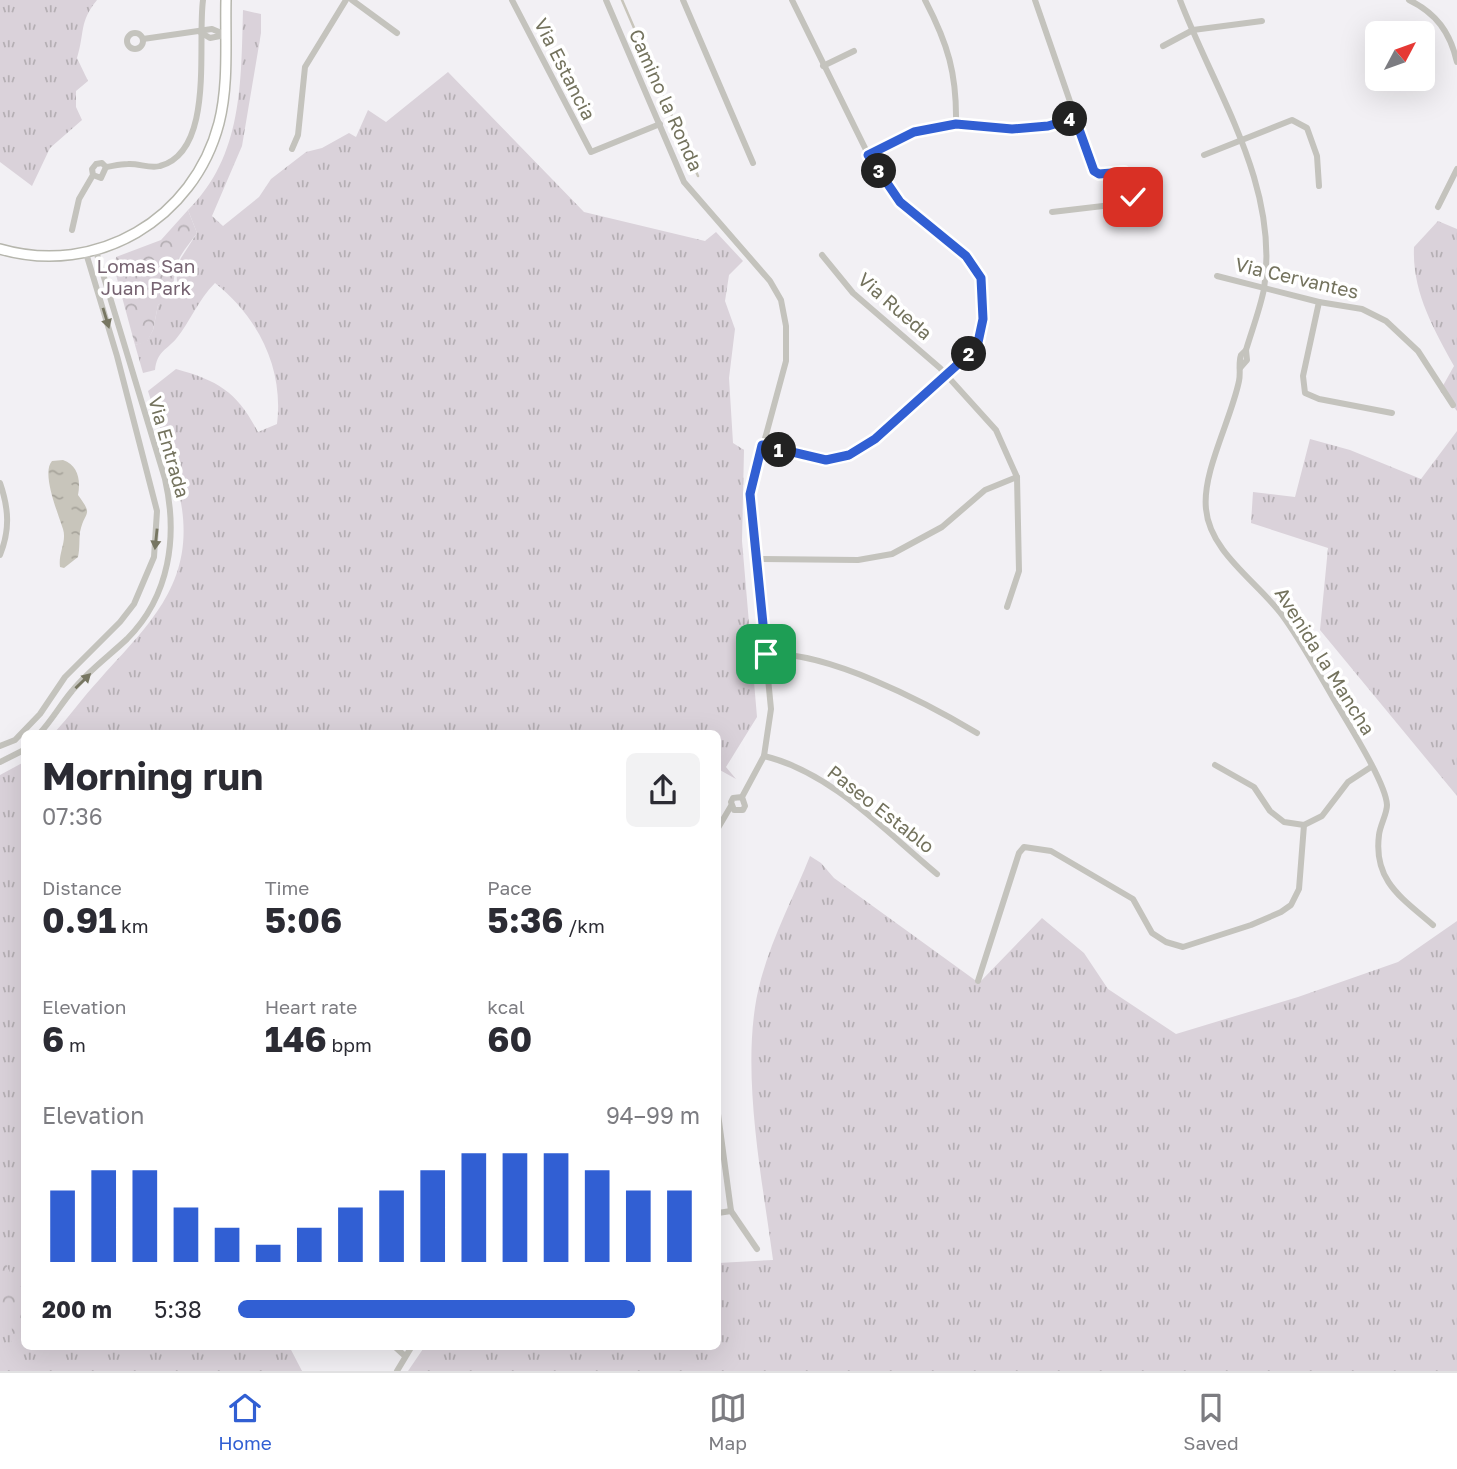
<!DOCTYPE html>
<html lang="en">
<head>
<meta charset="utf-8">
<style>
  :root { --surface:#fff; --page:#f2f2f3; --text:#2b2b33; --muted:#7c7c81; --line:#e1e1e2; --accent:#315fd3 }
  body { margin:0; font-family:"Golos Text",sans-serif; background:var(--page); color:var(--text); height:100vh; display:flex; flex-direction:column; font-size:26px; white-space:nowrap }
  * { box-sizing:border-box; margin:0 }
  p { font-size:23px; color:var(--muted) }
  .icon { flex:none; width:38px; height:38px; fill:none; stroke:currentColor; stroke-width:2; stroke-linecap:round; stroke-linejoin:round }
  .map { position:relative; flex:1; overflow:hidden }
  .side { position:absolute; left:21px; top:730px; width:700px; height:620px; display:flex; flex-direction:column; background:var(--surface); border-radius:10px; box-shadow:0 7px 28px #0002 }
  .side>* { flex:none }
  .needle { width:46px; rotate:49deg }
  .controls { position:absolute; left:1365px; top:21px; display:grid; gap:14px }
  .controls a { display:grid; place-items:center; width:70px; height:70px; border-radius:10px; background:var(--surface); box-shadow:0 7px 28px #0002; font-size:35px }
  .pin { position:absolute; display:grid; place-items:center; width:60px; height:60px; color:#fff; margin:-30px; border-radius:14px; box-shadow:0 4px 10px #0006 }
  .km { position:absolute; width:35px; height:35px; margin:-18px; border-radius:50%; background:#222; color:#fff; font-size:19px; line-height:35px; text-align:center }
  .round { display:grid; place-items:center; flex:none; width:74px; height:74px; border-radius:10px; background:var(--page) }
  .headline { display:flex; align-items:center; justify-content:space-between; height:119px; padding:0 21px }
  h1 { font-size:38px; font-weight:700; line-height:52px }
  .metrics { display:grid; grid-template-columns:repeat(3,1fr); gap:10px; height:119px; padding:7px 21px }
  .metrics div { display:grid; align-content:center }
  .metrics b { font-size:35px; font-weight:700 }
  .metrics small { font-size:19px; font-weight:400 }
  .metrics p { font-size:19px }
  .chart { height:196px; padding:14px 21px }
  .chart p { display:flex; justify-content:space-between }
  .chart svg { width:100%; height:126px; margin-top:7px; stroke:var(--accent); stroke-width:6 }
  ul { padding:0 21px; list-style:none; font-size:23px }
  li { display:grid; grid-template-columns:112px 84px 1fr; align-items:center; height:52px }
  li i { height:18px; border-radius:9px; background:var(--accent) }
  .menu { display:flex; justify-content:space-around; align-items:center; height:98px; border-top:2px solid var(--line); background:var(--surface); font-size:19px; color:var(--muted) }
  .menu a { display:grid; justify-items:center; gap:4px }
  .menu .current { color:var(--accent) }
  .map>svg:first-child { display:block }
  .grass { fill:url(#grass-tufts) }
  .park { fill:url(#park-crowns) }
  .water { fill:url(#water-ripples) }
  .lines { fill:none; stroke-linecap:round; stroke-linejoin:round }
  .stream { stroke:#c8c5bb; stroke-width:2.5 }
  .secondary-casing { stroke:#b6b6ad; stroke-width:12 }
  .street { stroke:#c4c3bd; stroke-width:6 }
  .secondary { stroke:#fff; stroke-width:9 }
  .oneway { fill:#777662 }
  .route-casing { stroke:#fff; stroke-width:14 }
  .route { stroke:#315fd3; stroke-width:9 }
  .labels { text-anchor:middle; stroke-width:7; stroke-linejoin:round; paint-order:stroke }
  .street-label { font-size:19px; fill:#73725d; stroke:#fff }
  .park-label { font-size:19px; fill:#766371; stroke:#fff }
</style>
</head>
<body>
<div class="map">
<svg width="1457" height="1371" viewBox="0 0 1457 1371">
  <defs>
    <pattern id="grass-tufts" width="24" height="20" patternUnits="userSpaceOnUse" patternTransform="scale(1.75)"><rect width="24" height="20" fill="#dad2da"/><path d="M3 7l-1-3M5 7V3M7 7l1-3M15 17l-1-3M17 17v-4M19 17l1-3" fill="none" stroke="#b5afb4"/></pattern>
    <pattern id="park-crowns" width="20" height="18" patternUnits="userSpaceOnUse" patternTransform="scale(1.75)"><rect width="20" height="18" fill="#dad2da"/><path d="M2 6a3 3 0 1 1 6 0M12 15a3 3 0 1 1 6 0" fill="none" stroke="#b5afb4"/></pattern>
    <pattern id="water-ripples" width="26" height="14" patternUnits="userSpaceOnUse" patternTransform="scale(1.75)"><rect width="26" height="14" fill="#c8c5bb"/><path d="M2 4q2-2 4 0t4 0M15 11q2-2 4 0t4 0" fill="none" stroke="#a7a49b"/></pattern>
  </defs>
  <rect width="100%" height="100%" fill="#f2f0f4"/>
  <g class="grass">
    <path d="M0,0H97C79,22 85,32 77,58L88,81L76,91V107L82,120L50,148L32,186L0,162Z"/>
    <path d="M243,10L261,14V33L242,146L212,216L223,226L259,197L271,179L306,152L322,148L349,133L356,137L368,110L386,122L448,72L584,212L705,241L716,232L743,261L729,275L725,301L735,329L729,378L733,443L744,450L742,541L757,717L726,767L736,779L718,769V733H54C70,716 83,697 99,680C145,628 193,587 182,509C177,472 159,427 148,391L176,369C219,381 237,392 258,432L277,424C284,368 258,317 215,283C198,300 190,322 176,339C165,351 157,352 155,370L143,373L135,345L147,341L153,330L158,305L177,282L176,266L197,233L188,210C243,156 241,82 243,10Z"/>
    <path d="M1438,221L1457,229V411L1440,391L1454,366C1433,328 1412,291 1414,247Z"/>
    <path d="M1457,431V796L1320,630L1328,548L1251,523L1253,492L1295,497L1310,439L1350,450L1421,479Z"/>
    <path d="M24,762V1346H289L302,1371H0V775Z"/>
    <path d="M810,856L821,863L834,878L979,983L1042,918L1084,953L1108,989L1176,1034L1298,997L1398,962L1457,921V1371H408L425,1346H718V1263L773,1260C762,1176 738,1061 761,979C772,938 794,896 810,856Z"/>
  </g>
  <g class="park">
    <path d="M188,210L197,233C191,242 178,256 176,267C171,288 178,289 158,305L153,330L147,342L135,345L115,271L116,257L161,240Z"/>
    <path d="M0,1213C1,1246 0,1267 24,1290V1322L16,1343L11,1344C13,1328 13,1318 0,1306Z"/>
  </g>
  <path class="water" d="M63,460C78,465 81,480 78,495C94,517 85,509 80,532C79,540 80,548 78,557L64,568L60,567C58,553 67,542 63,529C58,513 41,473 52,461Z"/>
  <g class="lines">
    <path class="stream" d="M622,0L698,176"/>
    <defs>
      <path id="secondary" d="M0,249C97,277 194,219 219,123C229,84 225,40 226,0"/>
    </defs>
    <use href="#secondary" class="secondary-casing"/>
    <g class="street">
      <path d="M352,0L397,33"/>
      <path d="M512,0L591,152L660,124"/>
      <path d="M606,0L684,182L770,281L781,300L786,326V361L750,494L771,709L764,756L742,797L745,806L743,810H734L731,802L733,798L742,797"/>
      <path d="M683,0L753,163"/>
      <path d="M925,0C948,44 957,74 956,124"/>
      <path d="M1035,0L1094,171L1099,174L1124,172L1136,186L1133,197L1120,204L1052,212"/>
      <path d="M1180,0C1215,92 1280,185 1264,289C1260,309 1252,330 1246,350L1247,360L1240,368"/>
      <path d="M1409,0C1436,13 1450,32 1457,62"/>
      <path d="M200,32L210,38L225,35"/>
      <circle cx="135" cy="41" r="8"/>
      <path d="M143,39L212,29L226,35"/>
      <path d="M1163,46L1193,30L1262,21"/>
      <path d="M823,66L854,51"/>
      <path d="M292,149L298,135L305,67L346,0"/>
      <path d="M868,154L914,132L956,124L1012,129L1048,126L1075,118"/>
      <path d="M1204,155L1292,120L1307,128L1317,156L1319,186"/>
      <path d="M106,167C113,166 120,164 128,164C138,163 150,169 160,166C215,151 197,45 203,0"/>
      <path d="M1438,207L1457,169"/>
      <path d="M72,230L79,199L93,175L92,169L96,164L102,163L106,167L101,178L93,175"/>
      <path d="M822,255L853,293L940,368L996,430L1017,477L1019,571L1007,607"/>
      <path d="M1217,276L1319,302L1362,309L1386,321L1418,351L1453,405"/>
      <path d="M1319,302L1303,376L1305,393L1319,399L1392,413"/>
      <path d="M1246,350L1241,355C1238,364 1241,372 1239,381C1231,420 1202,472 1206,509C1210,554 1261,584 1285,619C1302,643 1317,670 1332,696C1345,719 1386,782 1387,805C1387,814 1380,825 1379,835C1373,881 1402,898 1433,925"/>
      <path d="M762,445L826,460L861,449L977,347L983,319L981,278L966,256L900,203L868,154L792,0"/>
      <path d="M0,483C9,509 10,530 0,555"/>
      <path d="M755,559L858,560L892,554L942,527L985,490L1017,477"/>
      <path d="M766,654C827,651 925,702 977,733"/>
      <path d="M40,733C52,720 61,704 72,691C88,671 109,656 127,639C170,596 178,536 165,479L96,251"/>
      <path d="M0,746L15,740L40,714L65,677L120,622L134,604L154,557L157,511L117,356L86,253"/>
      <path d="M764,756C831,772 885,831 937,874"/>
      <path d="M0,762L24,750"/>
      <path d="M1215,765L1254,787L1270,811L1284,822L1304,825L1322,816L1348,782L1371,767"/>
      <path d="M718,828L731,806"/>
      <path d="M978,981L1019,853L1024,847L1051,851L1133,899L1152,933L1166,942L1183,947L1251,925L1281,912L1291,905L1299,889L1304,825"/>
      <path d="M718,1114L731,1211"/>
      <path d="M731,1211L757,1249"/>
      <path d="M718,1213L731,1211"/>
      <path d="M394,1346L405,1356"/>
      <path d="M397,1371L412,1346"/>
    </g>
    <use href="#secondary" class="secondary"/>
  </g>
  <defs><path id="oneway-solid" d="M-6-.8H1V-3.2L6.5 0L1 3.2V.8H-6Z" transform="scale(1.75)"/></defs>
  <g class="oneway">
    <use href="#oneway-solid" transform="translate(106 318) rotate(73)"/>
    <use href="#oneway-solid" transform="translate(156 539) rotate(96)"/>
    <use href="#oneway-solid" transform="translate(83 681) rotate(-44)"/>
  </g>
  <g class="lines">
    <defs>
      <path id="route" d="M766,654L750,494L762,445L826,460L849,455L875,439L977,347L983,319L981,278L966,256L900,202L868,155L914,132L956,124L1012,129L1048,126L1075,118L1094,171L1099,174L1124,172L1136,186L1133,197"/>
    </defs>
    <use href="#route" class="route-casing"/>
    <use href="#route" class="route"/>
  </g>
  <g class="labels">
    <g class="street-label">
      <text transform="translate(565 69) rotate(63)" y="7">Via Estancia</text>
      <text transform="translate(666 100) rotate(66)" y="7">Camino la Ronda</text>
      <text transform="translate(1297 278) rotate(13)" y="7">Via Cervantes</text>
      <text transform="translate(895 306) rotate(41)" y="7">Via Rueda</text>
      <text transform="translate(169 447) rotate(74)" y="7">Via Entrada</text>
      <text transform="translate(1325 661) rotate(58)" y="7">Avenida la Mancha</text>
      <text transform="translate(881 809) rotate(38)" y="7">Paseo Establo</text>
    </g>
    <g class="park-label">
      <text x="146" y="273">Lomas San<tspan x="146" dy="22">Juan Park</tspan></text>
    </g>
  </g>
</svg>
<div class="controls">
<a><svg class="needle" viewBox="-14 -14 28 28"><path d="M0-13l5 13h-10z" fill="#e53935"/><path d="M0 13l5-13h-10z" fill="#7c7c81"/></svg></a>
</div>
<div class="pin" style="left:766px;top:654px;background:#1e9e55"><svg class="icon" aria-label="arrive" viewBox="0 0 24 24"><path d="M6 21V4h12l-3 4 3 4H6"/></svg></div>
<div class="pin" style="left:1133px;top:197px;background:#d93025"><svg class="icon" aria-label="check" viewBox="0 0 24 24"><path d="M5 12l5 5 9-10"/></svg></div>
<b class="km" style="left:779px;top:450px">1</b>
<b class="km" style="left:969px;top:354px">2</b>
<b class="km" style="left:879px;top:171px">3</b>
<b class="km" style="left:1070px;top:119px">4</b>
<section class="side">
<div class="headline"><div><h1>Morning run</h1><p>07:36</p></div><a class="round"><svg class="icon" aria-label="share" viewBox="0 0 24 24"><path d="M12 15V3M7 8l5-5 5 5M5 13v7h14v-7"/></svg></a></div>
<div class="metrics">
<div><p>Distance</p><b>0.91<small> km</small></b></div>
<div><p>Time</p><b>5:06</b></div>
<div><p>Pace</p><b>5:36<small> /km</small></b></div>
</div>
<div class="metrics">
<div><p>Elevation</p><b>6<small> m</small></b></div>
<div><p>Heart rate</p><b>146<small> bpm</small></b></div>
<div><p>kcal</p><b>60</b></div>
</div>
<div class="chart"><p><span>Elevation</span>94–99 m</p>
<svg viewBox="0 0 160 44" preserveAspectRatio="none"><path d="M5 44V19M15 44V12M25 44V12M35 44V25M45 44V32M55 44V38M65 44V32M75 44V25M85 44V19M95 44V12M105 44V6M115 44V6M125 44V6M135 44V12M145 44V19M155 44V19"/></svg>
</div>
<ul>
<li><b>200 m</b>5:38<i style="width:86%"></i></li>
</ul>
</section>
</div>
<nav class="menu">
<a class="current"><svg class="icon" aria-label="home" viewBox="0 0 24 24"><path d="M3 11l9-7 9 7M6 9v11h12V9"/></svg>Home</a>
<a><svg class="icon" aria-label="map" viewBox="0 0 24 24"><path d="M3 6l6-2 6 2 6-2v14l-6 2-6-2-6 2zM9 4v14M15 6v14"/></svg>Map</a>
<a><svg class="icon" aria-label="saved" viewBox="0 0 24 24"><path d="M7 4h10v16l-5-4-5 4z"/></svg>Saved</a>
</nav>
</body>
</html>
